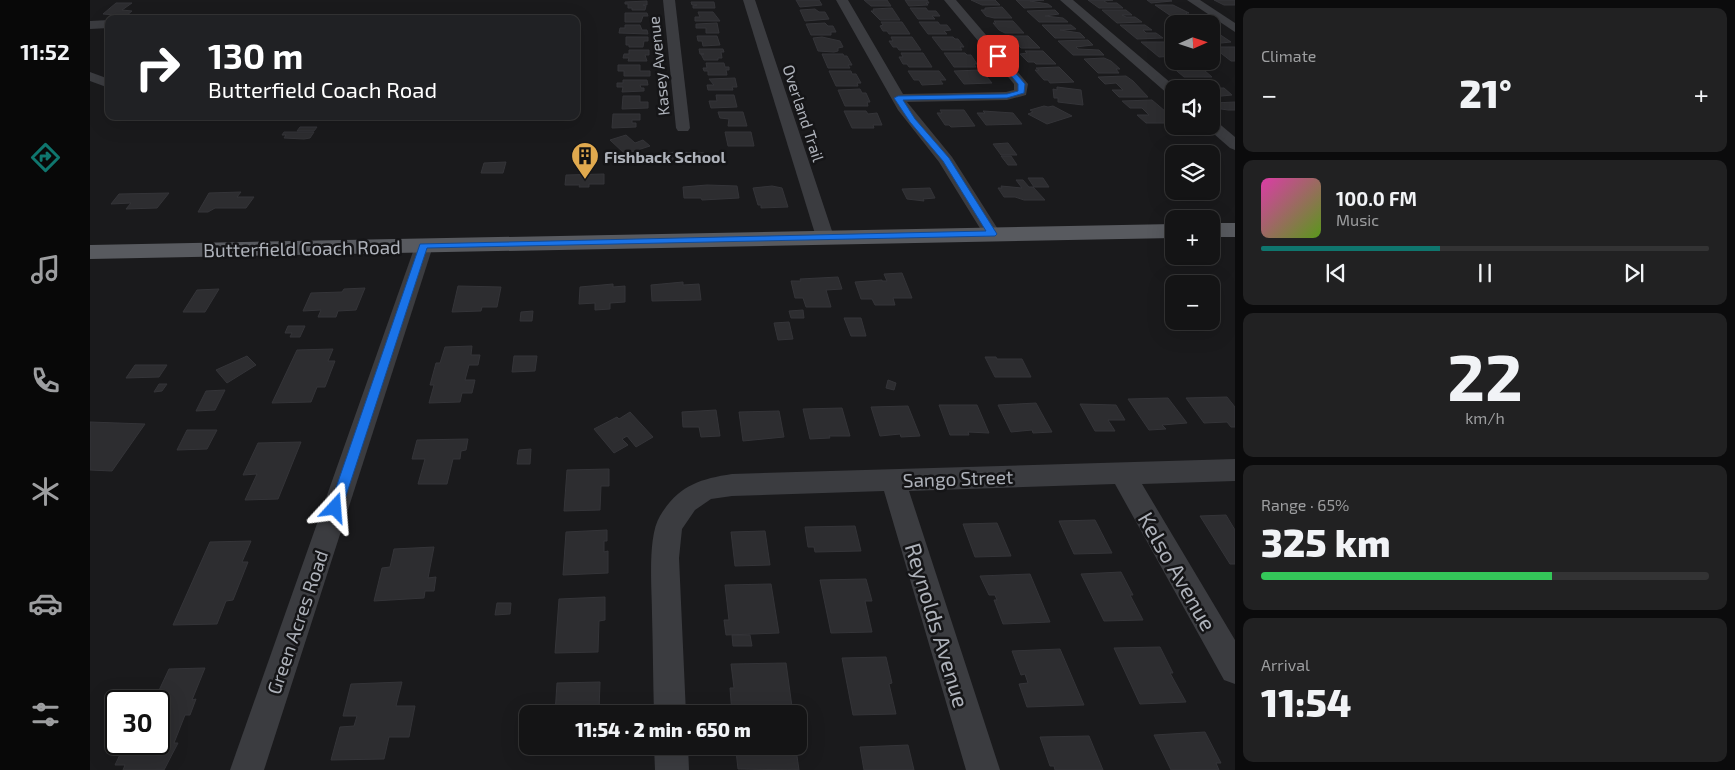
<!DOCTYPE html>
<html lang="en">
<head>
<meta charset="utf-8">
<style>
	body { margin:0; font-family:"Exo 2",sans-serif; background:#212122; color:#f1f3f6; height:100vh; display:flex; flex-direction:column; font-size:19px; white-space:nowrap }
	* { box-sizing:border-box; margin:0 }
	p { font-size:16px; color:#9d9ea0 }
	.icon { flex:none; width:28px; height:28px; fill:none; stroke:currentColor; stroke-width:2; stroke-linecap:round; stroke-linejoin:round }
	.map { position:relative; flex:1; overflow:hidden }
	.details { display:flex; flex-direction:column; gap:8px; padding:8px; background:#0b0b0c; width:500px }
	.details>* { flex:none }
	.hud { position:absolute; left:15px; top:15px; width:475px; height:105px; border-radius:10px; box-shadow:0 5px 20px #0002,0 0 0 1px #333334; background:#202124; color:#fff; overflow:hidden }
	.needle { width:32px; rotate:87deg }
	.buttons { position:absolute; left:1075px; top:15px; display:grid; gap:10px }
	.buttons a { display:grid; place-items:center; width:55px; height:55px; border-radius:10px; background:#141415; box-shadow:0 5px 20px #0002,0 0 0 1px #333334; font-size:25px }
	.speed { position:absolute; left:15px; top:690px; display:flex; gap:10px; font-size:25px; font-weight:700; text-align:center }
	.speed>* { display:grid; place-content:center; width:65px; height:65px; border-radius:50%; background:#141415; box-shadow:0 5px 20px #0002,0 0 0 1px #333334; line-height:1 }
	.speed .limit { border:2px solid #111; border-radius:8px; background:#fff; color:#111 }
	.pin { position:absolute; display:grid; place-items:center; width:42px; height:42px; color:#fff; margin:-21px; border-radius:10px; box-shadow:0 2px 8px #0006 }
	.me { position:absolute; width:55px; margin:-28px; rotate:19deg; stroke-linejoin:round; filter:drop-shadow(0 0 4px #0008) }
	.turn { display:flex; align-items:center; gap:18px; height:105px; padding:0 20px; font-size:22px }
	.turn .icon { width:65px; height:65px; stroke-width:2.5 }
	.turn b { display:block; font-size:35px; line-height:42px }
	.big { font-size:38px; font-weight:800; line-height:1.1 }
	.details .widget { flex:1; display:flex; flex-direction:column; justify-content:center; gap:8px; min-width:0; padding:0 18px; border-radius:10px; background:#212122 }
	.details .dial { align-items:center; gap:0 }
	.dial b { font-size:65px; line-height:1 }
	.song { display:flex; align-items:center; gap:15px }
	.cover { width:60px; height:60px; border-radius:8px; background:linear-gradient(135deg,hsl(320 70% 55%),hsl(90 70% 35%)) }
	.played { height:5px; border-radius:2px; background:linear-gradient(90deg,#0f766e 40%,#333334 40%) }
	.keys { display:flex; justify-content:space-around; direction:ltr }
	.heat { display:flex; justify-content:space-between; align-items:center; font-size:28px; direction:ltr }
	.charge { height:8px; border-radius:4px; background:linear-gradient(90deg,#34c759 65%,#333334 0) }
	.trip { position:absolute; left:429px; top:705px; width:288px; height:50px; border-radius:10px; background:#141415; box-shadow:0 5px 20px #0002,0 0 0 1px #333334; font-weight:800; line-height:50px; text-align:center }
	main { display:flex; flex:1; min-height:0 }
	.tabs { display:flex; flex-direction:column; width:90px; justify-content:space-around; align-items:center; background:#080808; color:#9d9ea0 }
	.tabs .icon { width:35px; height:35px }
	.tabs .on { color:#0f766e }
	.tabs b { font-size:22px; color:#f1f3f6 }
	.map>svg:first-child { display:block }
	.building { fill:#2d2d30; stroke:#343438 }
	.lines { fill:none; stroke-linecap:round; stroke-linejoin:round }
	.minor { fill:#3b3c40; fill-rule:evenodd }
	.major { fill:#585a5f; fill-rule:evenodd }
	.route { fill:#1a73e8; stroke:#114b97 }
	.labels { text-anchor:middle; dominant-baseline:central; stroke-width:5; stroke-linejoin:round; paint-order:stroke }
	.far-street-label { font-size:16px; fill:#aeb2ba; stroke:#151517 }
	.far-poi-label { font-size:16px; font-weight:bold; fill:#aeb2ba; stroke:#151517; text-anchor:start }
	.street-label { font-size:19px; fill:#aeb2ba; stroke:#151517 }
	.near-street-label { font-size:22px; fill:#aeb2ba; stroke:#151517 }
</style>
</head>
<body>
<main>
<nav class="tabs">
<b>11:52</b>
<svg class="icon on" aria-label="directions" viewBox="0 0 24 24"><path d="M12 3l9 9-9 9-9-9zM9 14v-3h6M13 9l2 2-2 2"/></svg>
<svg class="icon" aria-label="music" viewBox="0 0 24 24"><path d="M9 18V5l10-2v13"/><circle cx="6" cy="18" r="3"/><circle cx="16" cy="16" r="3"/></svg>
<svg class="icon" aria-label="phone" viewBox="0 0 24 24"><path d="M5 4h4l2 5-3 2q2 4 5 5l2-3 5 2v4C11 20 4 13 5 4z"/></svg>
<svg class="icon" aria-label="climate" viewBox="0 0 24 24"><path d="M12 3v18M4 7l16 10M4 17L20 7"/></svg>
<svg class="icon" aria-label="car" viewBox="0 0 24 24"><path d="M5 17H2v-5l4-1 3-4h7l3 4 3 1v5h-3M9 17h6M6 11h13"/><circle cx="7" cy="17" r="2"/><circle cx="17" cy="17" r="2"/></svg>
<svg class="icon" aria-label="filters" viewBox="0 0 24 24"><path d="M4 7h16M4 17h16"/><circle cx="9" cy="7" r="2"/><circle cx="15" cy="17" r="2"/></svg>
</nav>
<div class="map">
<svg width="1145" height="770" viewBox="0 0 1145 770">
	<rect width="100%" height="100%" fill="#1a1a1c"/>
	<g class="building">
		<polygon points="706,0 729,0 732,5 710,7"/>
		<polygon points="774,0 797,0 801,6 781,6"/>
		<polygon points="815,0 837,0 839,3 836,3 838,5 819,6"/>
		<polygon points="881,0 905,0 910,5 892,5"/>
		<polygon points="926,0 954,0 940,1 958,4 962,7 934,8"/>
		<polygon points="998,0 1023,0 1014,1 1017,3 1027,3 1033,8 1009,8"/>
		<polygon points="1057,0 1080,0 1082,1 1061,3"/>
		<polygon points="1124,0 1145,0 1145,5 1134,5"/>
		<polygon points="557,1 557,5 553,5 556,6 555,10 542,10 542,8 538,8 538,4 535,4 535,2"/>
		<polygon points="601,2 624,2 625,8 603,8 603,6 607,5 602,5"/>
		<polygon points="26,3 42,3 32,10 42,11 36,16 13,14"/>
		<polygon points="1065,5 1083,5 1099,13 1096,13 1099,16 1081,16"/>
		<polygon points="912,7 922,18 904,18 896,16 891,10 895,10 895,8"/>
		<polygon points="802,8 810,20 790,20 781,11 784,11 783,9"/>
		<polygon points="820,8 836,8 838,11 846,11 850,16 842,16 845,19 828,19"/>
		<polygon points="725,9 729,12 735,12 739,19 715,21 710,10"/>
		<polygon points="965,10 969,14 955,16 973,18 978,22 949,22 937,11"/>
		<polygon points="1012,10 1036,10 1042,15 1032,15 1036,17 1045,17 1052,22 1027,23"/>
		<polygon points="608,12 623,12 630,21 605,21 605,17 610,17"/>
		<polygon points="535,13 557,13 558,16 553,16 551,22 535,22"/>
		<polygon points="1082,18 1102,18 1114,24 1089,24"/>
		<polygon points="904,21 923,21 934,33 915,33 909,30 903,23 906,23"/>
		<polygon points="791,22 812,22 820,34 799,34 797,31 793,31 790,26 793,25"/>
		<polygon points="829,22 848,22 850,25 857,25 861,30 854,31 857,34 838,34"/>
		<polygon points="627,23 629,33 616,33 616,28 606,28 606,24"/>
		<polygon points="735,23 738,26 743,26 746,32 741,32 741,35 721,35 716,24"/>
		<polygon points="535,25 550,25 552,30 557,30 558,34 529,33 530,28 535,28"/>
		<polygon points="952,25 981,25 986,29 970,30 990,33 995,38 965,38"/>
		<polygon points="1030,25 1055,25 1062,30 1053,30 1056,33 1066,33 1073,38 1047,39"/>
		<polygon points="1121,32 1129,34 1141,42 1121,44"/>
		<polygon points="607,36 627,36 630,45 613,46 612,41 608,41"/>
		<polygon points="920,36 938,36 950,48 931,48 929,46 923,46 916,38 922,38"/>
		<polygon points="536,37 558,37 558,41 554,41 553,47 539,47 539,45 536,45"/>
		<polygon points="732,37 750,41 753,47 748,48 748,51 744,52 728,51 723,38"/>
		<polygon points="801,37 822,37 831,50 809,50 807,47 803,47 799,41 803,41"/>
		<polygon points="842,37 863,37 865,39 868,39 874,47 870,47 872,50 852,50"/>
		<polygon points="998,40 1003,45 986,47 988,49 1009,50 1014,55 983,55 968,41"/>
		<polygon points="1051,42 1077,42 1084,47 1074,48 1078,50 1084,50 1084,56 1069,57"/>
		<polygon points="1123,47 1145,47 1145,61 1141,61"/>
		<polygon points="609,49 633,49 634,52 631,52 632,58 628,58 628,60 614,60 611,54 614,54 610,54"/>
		<polygon points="539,50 559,50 559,55 555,55 557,61 538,61 539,58 533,58 534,54 539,54"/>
		<polygon points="935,51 953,51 966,64 946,64 944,62 938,62 930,54 937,53"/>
		<polygon points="811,53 833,53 842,67 819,67 817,64 813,64 809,57 813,57"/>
		<polygon points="854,53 875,53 877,55 881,55 887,64 884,64 886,67 864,67"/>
		<polygon points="732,54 753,54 754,56 757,56 762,65 758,65 760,68 738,68"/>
		<polygon points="1014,58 1021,61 1030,69 1026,69 1029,73 1008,73 994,59"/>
		<polygon points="1075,61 1102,61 1110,67 1103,67 1107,70 1114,70 1122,77 1094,77"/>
		<polygon points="616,63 634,63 635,67 639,67 639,70 636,70 637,75 618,75 618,71 614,71 613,68 617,68"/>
		<polygon points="528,65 550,65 550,71 560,71 560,76 534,76 534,71 528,71"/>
		<polygon points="969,67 984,82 960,83 958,80 954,80 945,70 949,70 946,68"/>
		<polygon points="891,70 902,83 874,84 864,71"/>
		<polygon points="739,71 761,71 762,74 766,74 771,83 767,83 768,86 746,86"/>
		<polygon points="818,71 849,71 856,80 850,80 853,84 832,85 829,80 824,80"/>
		<polygon points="1036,76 1043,81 1058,97 1029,97 1022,90 1033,90 1026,83 1015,84 1008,77"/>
		<polygon points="645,78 647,87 642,87 643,90 618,90 617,85 624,85 619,79"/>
		<polygon points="533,80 557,80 558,85 550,85 551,88 554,88 554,91 532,92 533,87 527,87 527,83 533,83"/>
		<polygon points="967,87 991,90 993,105 968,102 968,98 964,98 963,89 967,90"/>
		<polygon points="1107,88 1134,88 1142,95 1121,97 1121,89"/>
		<polygon points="770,89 772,93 776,93 780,102 777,102 778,106 755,106 748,90"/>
		<polygon points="626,95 644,95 647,107 621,108 619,101 627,101"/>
		<polygon points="533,96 550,96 550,102 558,102 558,108 532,109"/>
		<polygon points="1062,100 1082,117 1081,117 1084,123 1056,123 1047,115 1059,115 1052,108 1040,108 1032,101"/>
		<polygon points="1145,102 1145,110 1138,110 1131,109 1124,103"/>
		<polygon points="954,106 958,107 963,106 982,116 957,124 938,114 943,112 940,110"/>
		<polygon points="850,110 874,110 885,126 861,127 859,125 855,125 847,113 852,113"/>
		<polygon points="754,111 776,111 778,114 787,113 792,125 783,125 784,128 762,128"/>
		<polygon points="893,111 923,113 932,124 896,125 887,113 895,113"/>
		<polygon points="628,112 653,112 657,126 638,126 639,119 630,118"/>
		<polygon points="523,114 550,114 550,120 542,120 542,123 546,123 546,127 522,128"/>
		<polygon points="210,127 227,127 224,131 207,131"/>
		<polygon points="194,132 224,132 220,138 214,139 194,138 196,135 192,135"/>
		<polygon points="635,132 661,132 664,146 638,146"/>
		<polygon points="536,135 545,143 553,140 560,146 535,154 520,140"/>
		<polygon points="918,143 927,155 911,155 903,144"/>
		<polygon points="585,152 614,153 615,163 573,163 573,154"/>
		<polygon points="911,156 921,156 927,165 918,165"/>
		<polygon points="416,162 413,173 391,173 394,163"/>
		<polygon points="514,174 514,184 499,184 499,187 489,187 490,185 475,185 476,175"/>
		<polygon points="938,178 953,178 959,187 944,187"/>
		<polygon points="926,180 933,180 939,187 943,187 955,200 934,200 925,197 914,197 908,188 912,188 911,186 932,188"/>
		<polygon points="617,185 647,186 649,198 612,200 611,198 594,198 593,187"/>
		<polygon points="682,186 692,188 698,207 671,208 671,205 668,205 663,188"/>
		<polygon points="840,188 845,198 833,199 834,201 817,199 812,189"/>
		<polygon points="151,192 147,197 164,197 156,208 125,208 118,212 108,212 119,193"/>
		<polygon points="79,193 67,208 36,209 41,203 21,204 29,194"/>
		<polygon points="812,273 822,298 803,298 805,305 785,305 782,299 771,299 765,282 792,280 792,281 797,281 794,274"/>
		<polygon points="748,277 752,289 736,290 741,307 716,307 713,298 705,298 701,281 711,281 710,279"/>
		<polygon points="593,282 593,285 609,284 611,300 562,301 561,285"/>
		<polygon points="523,284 523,287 535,286 535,302 520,303 520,309 505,310 505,303 489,304 490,287"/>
		<polygon points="368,286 411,287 407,307 392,307 391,311 362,312"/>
		<polygon points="275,288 266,310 248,311 246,317 228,317 231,310 213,311 221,293 252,292 254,289"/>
		<polygon points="129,289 115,312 93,312 107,290"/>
		<polygon points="713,310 714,318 701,318 699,311"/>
		<polygon points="443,311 442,321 430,321 431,312"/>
		<polygon points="754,318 771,318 776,336 761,336"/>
		<polygon points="699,322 703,339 688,340 684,323"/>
		<polygon points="198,326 215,326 210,337 200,337 202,333 195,333"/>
		<polygon points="382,346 381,355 390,355 388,365 379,365 375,380 385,380 382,393 372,393 370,402 339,403 344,385 340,385 346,363 350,363 355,347"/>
		<polygon points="243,349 238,361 245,361 235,387 227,387 221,402 182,403 207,350"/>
		<polygon points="157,356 166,365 137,383 126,370"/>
		<polygon points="424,356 447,356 445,371 422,372"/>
		<polygon points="895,357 906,357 907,359 932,359 941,377 905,377"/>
		<polygon points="45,365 77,365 69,377 36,378"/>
		<polygon points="798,380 806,383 804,390 796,388"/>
		<polygon points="69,384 77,384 72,391 64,392"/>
		<polygon points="135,390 125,410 106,411 116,391"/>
		<polygon points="1137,397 1145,407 1145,427 1141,427 1137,422 1114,423 1096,398"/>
		<polygon points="1078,398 1097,423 1072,425 1076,429 1059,430 1038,399"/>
		<polygon points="946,403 962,432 943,433 942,430 921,432 908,405"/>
		<polygon points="990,404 1026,405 1035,420 1018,420 1025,431 1005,431"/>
		<polygon points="849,405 887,405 899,433 878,432 879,435 860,435"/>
		<polygon points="818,406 830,436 811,437 810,434 790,436 781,407"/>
		<polygon points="752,408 760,436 739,436 740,438 720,439 713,409"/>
		<polygon points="626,410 630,436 611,437 609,427 593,427 592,412"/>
		<polygon points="689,411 694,437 653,441 649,412"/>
		<polygon points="540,412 563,437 546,447 537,436 532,439 538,445 524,453 504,429 527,417 529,419"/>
		<polygon points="0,422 55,424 22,471 0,470"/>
		<polygon points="97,430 127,430 117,449 87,450"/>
		<polygon points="378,439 376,450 371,451 370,459 363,459 357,484 328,484 335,459 322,459 327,440"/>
		<polygon points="211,442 188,499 155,500 167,474 153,475 168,443"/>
		<polygon points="441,449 440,464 427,464 429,450"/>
		<polygon points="519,469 519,486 511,486 510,510 474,511 477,470"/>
		<polygon points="1136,515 1145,530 1145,564 1140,564 1110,516"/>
		<polygon points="1005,520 1022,553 984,554 969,521"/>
		<polygon points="907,523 921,556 885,557 873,524"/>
		<polygon points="765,526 771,551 725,552 724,547 718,547 715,527"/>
		<polygon points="517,530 517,541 514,541 514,552 518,551 518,573 473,575 476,532"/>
		<polygon points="675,531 680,565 645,566 641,532"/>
		<polygon points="161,541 152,562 158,562 143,600 136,601 127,624 83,625 120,542"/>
		<polygon points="344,547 338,578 346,577 344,591 335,591 334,598 284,601 292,568 300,567 304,549"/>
		<polygon points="1031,572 1043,595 1040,595 1053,620 1014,621 991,574"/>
		<polygon points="940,574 960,622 913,624 904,600 907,600 905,595 899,595 890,576"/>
		<polygon points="776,579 782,601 775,601 782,632 741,633 730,580"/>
		<polygon points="681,584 689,633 636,635 634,620 639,620 635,585"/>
		<polygon points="515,597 515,620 509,621 508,652 465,653 469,599"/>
		<polygon points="407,603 421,603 420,614 405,615"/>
		<polygon points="642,635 660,635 662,646 643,646"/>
		<polygon points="1070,647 1083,673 1080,673 1096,702 1050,704 1024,648"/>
		<polygon points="970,649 994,705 937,707 929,684 938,683 935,674 931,675 922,651"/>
		<polygon points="796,657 802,683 799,684 806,714 763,715 752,658"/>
		<polygon points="696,663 703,714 642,714 640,688 644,688 641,664"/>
		<polygon points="115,668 102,700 106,699 100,715 95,715 84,743 88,743 74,770 33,770 35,765 25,765 35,744 69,744 69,701 64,701 79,669"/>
		<polygon points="312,682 306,706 325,706 319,737 299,737 294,759 241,760 250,727 264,726 267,716 253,716 261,684"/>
		<polygon points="510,682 509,711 513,711 513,714 465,714 467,683"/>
		<polygon points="1115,732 1131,763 1126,763 1129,770 1081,770 1064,735"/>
		<polygon points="999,736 1013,770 965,770 964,766 960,766 950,737"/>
		<polygon points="818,745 824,770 774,770 770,747"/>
		<polygon points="706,749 709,770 648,769 646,751"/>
	</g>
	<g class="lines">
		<g class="minor">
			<polygon points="573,0 585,0 600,128 598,131 588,131 586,128"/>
			<polygon points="653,0 665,0 744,237 741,241 735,243 729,241 726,237"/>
			<polygon points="746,0 758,0 813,94 916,92 924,90 924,84 854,0 866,0 938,84 936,95 917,100 817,102 862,157 911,234 908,238 902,240 896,238 849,162 808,110"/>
			<polygon points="970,0 983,0 1088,89 1084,89 1084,96 1079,95"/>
			<polygon points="1097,0 1110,0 1145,23 1145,32"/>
			<polygon points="434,15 438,16 439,19 372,19 378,16"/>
			<polygon points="19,20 19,28 0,29 0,21"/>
			<polygon points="0,72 19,79 19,88 0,81"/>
			<polygon points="1121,120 1126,121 1145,137 1145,150 1140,148 1116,127 1121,126"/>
			<polygon points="334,240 340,242 343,246 174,770 140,770 325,246 328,242"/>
			<path d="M1145,459V481L1052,484L1145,640V684L1134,680L1025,484L819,491L910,770H876L794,491L642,496L621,499L605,510L592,529L589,558L596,714H564C563,681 563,648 562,614C562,589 557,537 570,516C588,486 609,479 642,474Z"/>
			<polygon points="564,746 598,746 599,770 565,770"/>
		</g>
		<g class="major">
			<rect x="1121" y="223" width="24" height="14"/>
			<polygon points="1084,224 1084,238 0,259 0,245"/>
		</g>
	</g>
	<polygon class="route" points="905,55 910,55 935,84 934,93 917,98 813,100 825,119 859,158 907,234 905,236 337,248 252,508 250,512 245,514 241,512 239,508 330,244 896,231 853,161 820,122 804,98 808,96 917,94 928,91 928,84 905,57"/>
	<defs>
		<symbol id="building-pin" viewBox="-11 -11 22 30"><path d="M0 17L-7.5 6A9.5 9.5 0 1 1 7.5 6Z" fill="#e0a94e" stroke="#151517"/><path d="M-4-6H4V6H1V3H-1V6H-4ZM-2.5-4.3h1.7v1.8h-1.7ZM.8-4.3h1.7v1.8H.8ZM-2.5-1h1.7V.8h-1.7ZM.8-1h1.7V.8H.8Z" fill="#111"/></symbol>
	</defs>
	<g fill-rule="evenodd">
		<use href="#building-pin" x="479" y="140" width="32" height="43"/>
	</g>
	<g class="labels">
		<g class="far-street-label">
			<text transform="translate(568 66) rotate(-96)">Kasey Avenue</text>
			<text transform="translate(714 113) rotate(72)">Overland Trail</text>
		</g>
		<g class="far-poi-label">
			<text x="514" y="156">Fishback School</text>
		</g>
		<g class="street-label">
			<text transform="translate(212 248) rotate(-1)">Butterfield Coach Road</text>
			<text transform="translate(868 478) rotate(-2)">Sango Street</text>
			<text transform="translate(207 622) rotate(-71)">Green Acres Road</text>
		</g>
		<g class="near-street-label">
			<text transform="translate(1088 571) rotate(60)">Kelso Avenue</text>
			<text transform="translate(848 625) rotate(73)">Reynolds Avenue</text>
		</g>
	</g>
</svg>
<div class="buttons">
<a><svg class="needle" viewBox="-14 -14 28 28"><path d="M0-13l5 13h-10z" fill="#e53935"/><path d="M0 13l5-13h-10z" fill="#9d9ea0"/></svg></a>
<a><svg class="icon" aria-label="sound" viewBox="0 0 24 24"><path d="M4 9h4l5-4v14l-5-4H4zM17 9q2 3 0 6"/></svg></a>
<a><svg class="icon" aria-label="layers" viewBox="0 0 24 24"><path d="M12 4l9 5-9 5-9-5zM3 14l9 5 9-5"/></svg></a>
<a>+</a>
<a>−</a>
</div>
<div class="speed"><div class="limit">30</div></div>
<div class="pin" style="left:908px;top:56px;background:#d93025"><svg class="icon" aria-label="arrive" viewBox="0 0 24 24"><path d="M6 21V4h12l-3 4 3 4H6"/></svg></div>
<svg class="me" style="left:245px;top:508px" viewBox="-20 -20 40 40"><path d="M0-17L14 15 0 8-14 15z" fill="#1a73e8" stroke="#fff" stroke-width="4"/></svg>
<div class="trip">11:54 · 2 min · 650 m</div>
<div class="hud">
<div class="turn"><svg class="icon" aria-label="right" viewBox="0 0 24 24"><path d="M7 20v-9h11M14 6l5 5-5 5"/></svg><div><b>130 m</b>Butterfield Coach Road</div></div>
</div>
</div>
<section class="details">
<div class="widget"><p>Climate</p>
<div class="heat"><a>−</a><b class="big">21°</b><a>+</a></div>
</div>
<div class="widget">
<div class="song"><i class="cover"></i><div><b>100.0 FM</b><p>Music</p></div></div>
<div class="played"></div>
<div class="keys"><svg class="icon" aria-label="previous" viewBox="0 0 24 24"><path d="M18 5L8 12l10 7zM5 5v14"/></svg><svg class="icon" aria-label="pause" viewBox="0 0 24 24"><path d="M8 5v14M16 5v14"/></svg><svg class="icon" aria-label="next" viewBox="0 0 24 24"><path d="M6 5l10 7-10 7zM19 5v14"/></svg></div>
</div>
<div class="widget dial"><b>22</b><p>km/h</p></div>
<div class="widget"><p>Range · 65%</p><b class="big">325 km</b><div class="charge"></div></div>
<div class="widget"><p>Arrival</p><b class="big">11:54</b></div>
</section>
</main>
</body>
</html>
